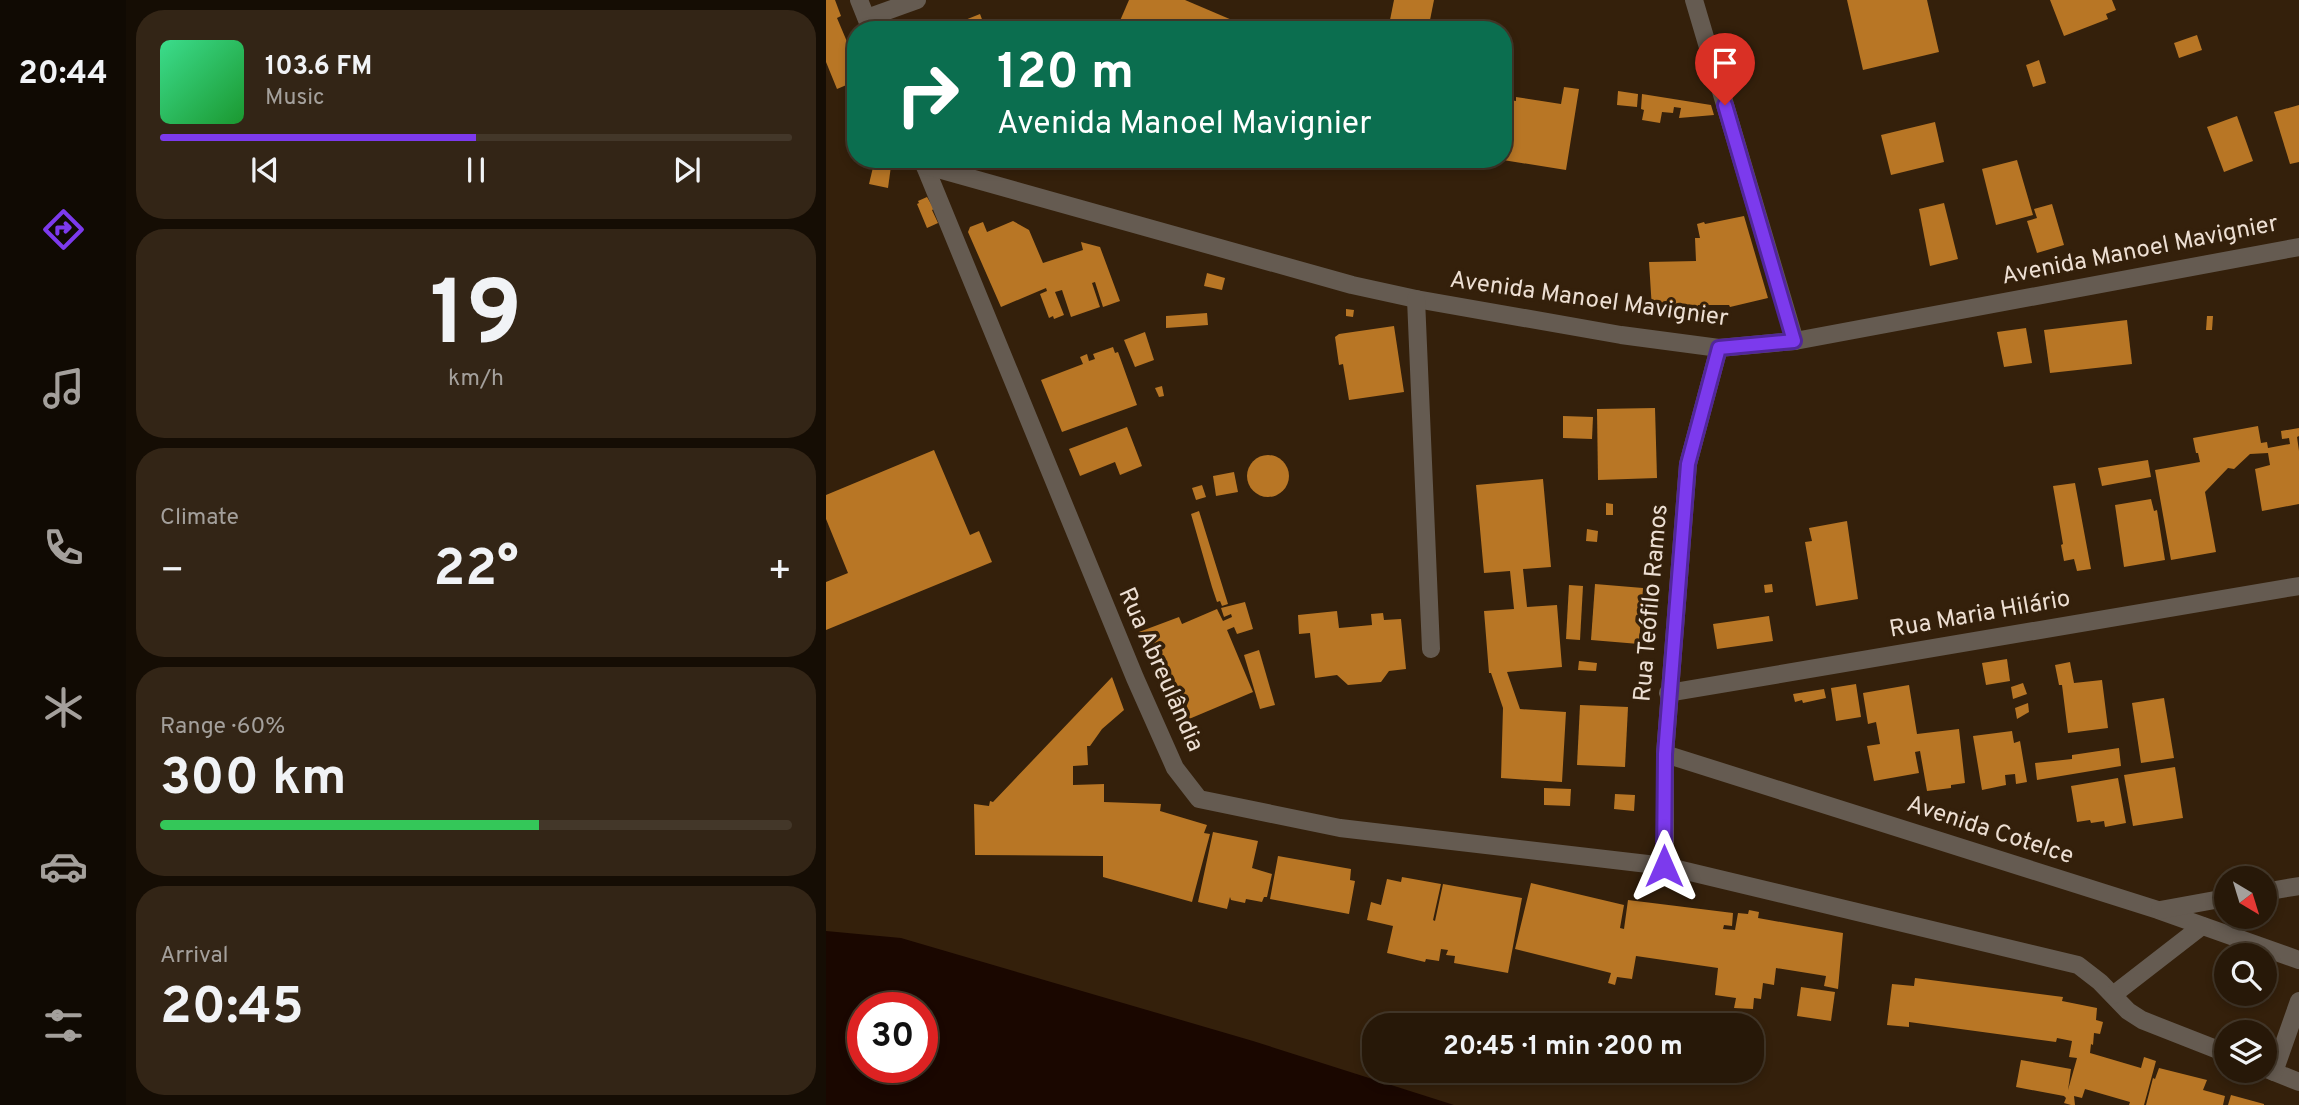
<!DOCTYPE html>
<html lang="en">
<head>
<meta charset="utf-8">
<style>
	body { margin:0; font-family:Overpass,sans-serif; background:#332516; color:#f1f3f6; height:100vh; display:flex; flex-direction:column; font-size:26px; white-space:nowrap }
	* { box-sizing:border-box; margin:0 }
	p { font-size:23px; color:#a4a09c }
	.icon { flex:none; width:38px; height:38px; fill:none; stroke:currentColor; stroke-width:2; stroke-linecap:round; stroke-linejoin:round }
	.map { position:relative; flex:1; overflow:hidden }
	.details { display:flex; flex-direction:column; gap:10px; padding:10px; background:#150d04; width:700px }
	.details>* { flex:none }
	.banner { position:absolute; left:21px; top:21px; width:665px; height:147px; border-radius:28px; box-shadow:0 4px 10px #0003,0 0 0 2px #433729; background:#0b6e4f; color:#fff; overflow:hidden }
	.needle { width:46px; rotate:142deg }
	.tools { position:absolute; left:1388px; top:866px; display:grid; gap:14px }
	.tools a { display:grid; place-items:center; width:63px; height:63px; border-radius:50%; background:#271808; box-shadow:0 4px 10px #0003,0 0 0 2px #433729; font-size:35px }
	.speed { position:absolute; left:21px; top:992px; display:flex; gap:14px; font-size:35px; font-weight:700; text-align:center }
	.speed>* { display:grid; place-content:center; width:91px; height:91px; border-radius:50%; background:#271808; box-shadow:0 4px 10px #0003,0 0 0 2px #433729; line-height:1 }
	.speed .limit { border:10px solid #d22; background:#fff; color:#111 }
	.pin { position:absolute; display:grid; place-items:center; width:60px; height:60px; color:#fff; margin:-72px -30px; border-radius:50% 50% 50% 0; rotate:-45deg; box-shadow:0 0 7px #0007 }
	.pin .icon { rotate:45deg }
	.me { position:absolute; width:77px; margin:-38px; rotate:0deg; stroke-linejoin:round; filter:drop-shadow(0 0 5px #0008) }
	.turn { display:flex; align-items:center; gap:24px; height:147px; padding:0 35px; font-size:32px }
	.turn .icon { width:91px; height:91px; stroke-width:2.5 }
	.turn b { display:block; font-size:49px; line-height:60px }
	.big { font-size:52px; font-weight:700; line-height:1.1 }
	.details .tile { flex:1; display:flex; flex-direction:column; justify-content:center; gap:10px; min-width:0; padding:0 24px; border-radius:28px; background:#332516 }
	.details .dial { align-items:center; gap:0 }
	.dial b { font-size:91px; line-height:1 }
	.song { display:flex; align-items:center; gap:21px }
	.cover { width:84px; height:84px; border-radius:10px; background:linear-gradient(135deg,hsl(150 70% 55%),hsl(130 70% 35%)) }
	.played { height:7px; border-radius:4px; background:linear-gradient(90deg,#7c3aed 50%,#433729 50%) }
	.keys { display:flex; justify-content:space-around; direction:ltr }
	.heat { display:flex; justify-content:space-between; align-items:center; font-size:38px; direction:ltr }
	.charge { height:10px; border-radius:5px; background:linear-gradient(90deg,#34c759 60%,#433729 0) }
	.trip { position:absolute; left:536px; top:1013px; width:402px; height:70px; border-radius:28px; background:#271808; box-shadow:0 4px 10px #0003,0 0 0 2px #433729; font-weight:700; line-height:70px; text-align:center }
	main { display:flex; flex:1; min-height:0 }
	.dock { display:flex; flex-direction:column; width:126px; justify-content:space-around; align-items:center; background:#100a03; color:#a4a09c }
	.dock .icon { width:49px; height:49px }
	.dock .current { color:#7c3aed }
	.dock b { font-size:32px; color:#f1f3f6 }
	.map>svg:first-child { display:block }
	.water { fill:#1a0700; fill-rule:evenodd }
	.building { fill:#b87625 }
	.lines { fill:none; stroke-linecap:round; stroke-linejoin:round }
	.minor { stroke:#655b51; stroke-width:18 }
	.route-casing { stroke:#51269a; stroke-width:18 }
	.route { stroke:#7c3aed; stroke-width:12 }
	.labels { text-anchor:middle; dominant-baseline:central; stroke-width:7; stroke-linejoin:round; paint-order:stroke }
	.street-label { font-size:24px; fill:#eddfd3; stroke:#34200b }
</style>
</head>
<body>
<main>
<nav class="dock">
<b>20:44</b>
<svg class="icon current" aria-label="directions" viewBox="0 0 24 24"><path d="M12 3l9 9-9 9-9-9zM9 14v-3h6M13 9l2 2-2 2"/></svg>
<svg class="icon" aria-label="music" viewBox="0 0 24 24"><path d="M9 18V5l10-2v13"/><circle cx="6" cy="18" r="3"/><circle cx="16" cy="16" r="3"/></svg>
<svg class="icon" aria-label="phone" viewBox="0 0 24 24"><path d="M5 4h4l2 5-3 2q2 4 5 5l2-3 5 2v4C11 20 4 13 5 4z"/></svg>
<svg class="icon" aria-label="climate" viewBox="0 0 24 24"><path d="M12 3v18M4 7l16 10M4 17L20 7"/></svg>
<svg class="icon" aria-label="car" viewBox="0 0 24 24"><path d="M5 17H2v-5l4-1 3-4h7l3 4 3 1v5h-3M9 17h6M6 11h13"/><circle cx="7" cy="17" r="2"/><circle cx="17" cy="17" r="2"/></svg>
<svg class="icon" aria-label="filters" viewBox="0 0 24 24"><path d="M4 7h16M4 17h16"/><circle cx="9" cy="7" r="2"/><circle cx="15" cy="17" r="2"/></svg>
</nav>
<section class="details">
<div class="tile">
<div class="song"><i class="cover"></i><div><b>103.6 FM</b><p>Music</p></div></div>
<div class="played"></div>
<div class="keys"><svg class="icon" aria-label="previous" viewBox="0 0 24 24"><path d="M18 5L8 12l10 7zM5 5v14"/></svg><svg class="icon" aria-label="pause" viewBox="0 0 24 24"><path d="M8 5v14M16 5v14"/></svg><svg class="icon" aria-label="next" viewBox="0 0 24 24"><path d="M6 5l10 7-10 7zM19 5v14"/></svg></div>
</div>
<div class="tile dial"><b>19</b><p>km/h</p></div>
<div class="tile"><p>Climate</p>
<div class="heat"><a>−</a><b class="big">22°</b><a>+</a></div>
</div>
<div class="tile"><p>Range · 60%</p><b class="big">300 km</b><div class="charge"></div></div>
<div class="tile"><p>Arrival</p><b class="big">20:45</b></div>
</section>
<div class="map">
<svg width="1473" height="1105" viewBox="0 0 1473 1105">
	<rect width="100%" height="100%" fill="#34200b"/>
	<path class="water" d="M0,931L75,938L427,1041L628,1105H0ZM37,1008H96V1068H37Z"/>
	<g class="building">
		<polygon points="0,0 9,0 15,16 11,18 30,63 30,81 11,89 0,62"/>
		<polygon points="303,0 359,0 413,23 414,30 290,30"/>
		<polygon points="568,0 608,0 602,30 562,30"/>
		<polygon points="1021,0 1101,0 1113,52 1037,70"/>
		<polygon points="1224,0 1286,0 1290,10 1280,14 1282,19 1238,36"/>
		<polygon points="154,14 160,30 114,30"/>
		<polygon points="1371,35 1376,50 1353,58 1348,43"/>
		<polygon points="1213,60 1220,83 1207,87 1200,65"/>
		<polygon points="738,87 753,89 740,170 677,160 677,99 690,101 690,97 735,104"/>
		<polygon points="792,91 812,94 811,107 791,105"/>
		<polygon points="816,94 885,105 888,115 853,118 855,108 848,107 847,113 836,112 834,123 816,120 818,110 815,109"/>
		<polygon points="1473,105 1473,162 1464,164 1448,112"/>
		<polygon points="1411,116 1427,161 1398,172 1381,127"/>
		<polygon points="1109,122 1118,162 1065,175 1055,135"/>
		<polygon points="49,159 63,162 65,166 62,188 43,184"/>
		<polygon points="1191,160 1207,215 1170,225 1156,169"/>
		<polygon points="101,197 108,209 106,210 112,223 101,228 91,204 93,203 92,201"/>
		<polygon points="1118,203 1132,259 1104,266 1093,209"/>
		<polygon points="1226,204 1238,245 1211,253 1201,221 1211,218 1208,209"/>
		<polygon points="918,216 942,298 904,307 903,305 872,305 872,311 826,309 823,262 870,261 869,238 874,238 871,224 878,222 879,224"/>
		<polygon points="187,221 203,230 217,263 257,250 255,242 274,247 294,301 277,307 269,282 266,283 274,307 245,317 236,290 229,292 238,315 228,319 227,316 223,318 214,294 221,291 220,288 175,307 142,232 144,227 157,222 161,232"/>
		<polygon points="381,273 399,278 396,290 378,286"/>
		<polygon points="520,309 528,310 527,317 520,316"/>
		<polygon points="381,313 382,325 340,328 340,316"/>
		<polygon points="1381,316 1387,316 1386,330 1380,330"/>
		<polygon points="1301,320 1306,364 1224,373 1218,330"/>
		<polygon points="568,326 578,392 523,400 517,364 513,365 509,337 513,334"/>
		<polygon points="1200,328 1206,363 1178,367 1171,332"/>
		<polygon points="319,332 328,360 309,367 298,340"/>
		<polygon points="287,347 289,353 292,352 311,405 236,432 215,380 257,364 254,357 261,354 263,361 269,359 267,354"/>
		<polygon points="336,386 338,396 333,397 329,388"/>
		<polygon points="829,408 831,478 772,480 771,409"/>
		<polygon points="737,416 767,417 766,439 737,438"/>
		<polygon points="1432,426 1435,443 1441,442 1442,448 1464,444 1463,438 1456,439 1455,431 1473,428 1473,436 1471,437 1473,451 1473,504 1436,511 1429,469 1444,465 1442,453 1424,454 1408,469 1402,468 1379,492 1390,552 1345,560 1329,470 1374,462 1372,453 1370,453 1367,438"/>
		<polygon points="301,427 316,466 294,475 289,462 254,476 243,449"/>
		<polygon points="108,450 144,535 153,531 166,562 0,630 0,582 22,573 0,519 0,495"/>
		<circle cx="442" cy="476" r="21"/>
		<polygon points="1322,460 1325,477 1276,486 1272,468"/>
		<polygon points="408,472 412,492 390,496 387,476"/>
		<polygon points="717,479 725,567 697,569 701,607 731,605 736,667 681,672 694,709 740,712 736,782 675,778 677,708 665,673 663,673 658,611 688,609 684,571 658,573 650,485"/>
		<polygon points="1249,483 1265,569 1251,571 1248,559 1238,561 1235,545 1237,544 1227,486"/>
		<polygon points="376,485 380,497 370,500 366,488"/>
		<polygon points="1325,499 1328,511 1331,510 1339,560 1298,567 1289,505"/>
		<polygon points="780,503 787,504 787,515 780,515"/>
		<polygon points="373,511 402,604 396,606 394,601 391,602 386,587 365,514"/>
		<polygon points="1021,521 1032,599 990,606 979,542 986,541 983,528"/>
		<polygon points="761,529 772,531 771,542 760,541"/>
		<polygon points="769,584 817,588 813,644 765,640"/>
		<polygon points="946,584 947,592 939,593 938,585"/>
		<polygon points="743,585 757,586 754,640 740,639"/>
		<polygon points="419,602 427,629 411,634 408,627 401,630 427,692 363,719 333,649 322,654 313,632 353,617 356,624 391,609 397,621 406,617 405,614 398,617 395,608"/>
		<polygon points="511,611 513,628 546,625 545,614 557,613 558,620 575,619 580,669 563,671 555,682 522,685 511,675 489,678 484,633 473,634 472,615"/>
		<polygon points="943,616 947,641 891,649 887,624"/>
		<polygon points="433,650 449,705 434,709 418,655"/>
		<polygon points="1181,659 1184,681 1160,685 1156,663"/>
		<polygon points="753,661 771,663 770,671 752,670"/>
		<polygon points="1244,662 1248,683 1276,680 1282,728 1242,733 1236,685 1233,685 1229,665"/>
		<polygon points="286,677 298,710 276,729 264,746 261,746 262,765 247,766 247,785 278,784 278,802 335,804 334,811 381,825 378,833 384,834 366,902 277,877 277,856 149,855 148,804 163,806 164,801 167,802"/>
		<polygon points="1197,683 1201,694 1187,699 1185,687"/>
		<polygon points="1030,684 1035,717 1010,721 1005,688"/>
		<polygon points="1083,685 1091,734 1133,729 1139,783 1125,785 1125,788 1101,791 1094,751 1089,752 1093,773 1048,781 1041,746 1054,744 1050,722 1042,724 1037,693"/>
		<polygon points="998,689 1000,698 977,703 976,700 969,702 967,694"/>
		<polygon points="1338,698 1348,758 1315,763 1306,703"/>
		<polygon points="1202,703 1203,712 1191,719 1189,708"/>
		<polygon points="754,705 802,707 799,767 751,765"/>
		<polygon points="1186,731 1188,743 1194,741 1201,782 1190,784 1189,774 1179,775 1180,785 1156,790 1147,736"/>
		<polygon points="1293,748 1295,766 1211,780 1209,763 1246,759 1246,755"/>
		<polygon points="1349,767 1357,818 1307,826 1298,775"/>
		<polygon points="1292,778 1300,823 1279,827 1278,821 1265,823 1264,820 1251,822 1245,786"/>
		<polygon points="718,788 745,789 744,806 718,805"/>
		<polygon points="789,794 809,795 808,811 788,809"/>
		<polygon points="387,832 432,841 426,868 446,874 441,897 438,897 436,902 420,899 419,903 405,900 404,897 401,909 372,902"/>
		<polygon points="452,856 525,869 524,880 529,881 523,914 444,899"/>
		<polygon points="576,877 615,884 607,920 609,921 617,884 696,898 682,973 628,963 629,956 620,955 622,950 615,949 613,961 600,959 599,962 561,953 567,926 541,920 545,902 555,905 561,879 575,882"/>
		<polygon points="705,883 798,905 794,928 798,929 802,900 907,913 906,926 898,925 897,929 909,930 912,913 922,914 923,910 933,912 932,918 1017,933 1012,989 998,986 1000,976 950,968 948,985 937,983 935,999 928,998 927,1009 908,1008 910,998 889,995 892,968 810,956 806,979 791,977 789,985 782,983 785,973 689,949"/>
		<polygon points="1089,978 1237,997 1236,1001 1271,1008 1270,1020 1277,1022 1274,1034 1268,1033 1267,1045 1265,1044 1264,1053 1315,1068 1318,1057 1330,1061 1318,1105 1303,1105 1304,1102 1259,1089 1256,1098 1248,1096 1249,1105 1245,1105 1238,1103 1240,1098 1238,1096 1190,1087 1195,1060 1245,1069 1242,1090 1251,1058 1243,1057 1246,1041 1231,1038 1230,1042 1083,1022 1083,1027 1061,1025 1066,984 1088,986"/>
		<polygon points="975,987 1009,992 1005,1021 971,1016"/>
		<polygon points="1333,1068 1381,1080 1377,1090 1399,1096 1397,1105 1320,1105 1327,1078 1329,1079"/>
		<polygon points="1405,1095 1438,1104 1438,1105 1402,1105"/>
	</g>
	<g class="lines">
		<g class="minor">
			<polyline points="33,0 45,30"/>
			<polyline points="868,0 969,341"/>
			<polyline points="41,18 91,0"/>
			<polyline points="96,159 309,678 349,768 373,799 514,828 839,866 1252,965 1274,982 1302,1011 1316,1020 1400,1053"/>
			<polyline points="98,165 526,285 590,299 795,335 893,348 969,341 1473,247"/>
			<polyline points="590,299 605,649"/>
			<polyline points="842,693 1473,586"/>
			<polyline points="839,754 1332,910 1473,960"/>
			<polyline points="839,866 839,754 862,464 893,348"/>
			<polyline points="1438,892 1473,886"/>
			<polyline points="1334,910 1400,898"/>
			<polyline points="1287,995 1376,926"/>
			<polyline points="1438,1068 1473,1082"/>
			<polyline points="1448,1072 1473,1001"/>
		</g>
	</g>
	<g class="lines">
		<defs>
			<polyline id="route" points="838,866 839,754 862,464 893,348 968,341 899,105"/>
		</defs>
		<use href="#route" class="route-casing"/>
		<use href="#route" class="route"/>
	</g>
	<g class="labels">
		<g class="street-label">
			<text transform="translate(1314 251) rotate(-11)">Avenida Manoel Mavignier</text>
			<text transform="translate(763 300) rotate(8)">Avenida Manoel Mavignier</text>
			<text transform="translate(826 603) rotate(-85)">Rua Teófilo Ramos</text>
			<text transform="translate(1154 615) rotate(-10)">Rua Maria Hilário</text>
			<text transform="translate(334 670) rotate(66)">Rua Abreulândia</text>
			<text transform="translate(1164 831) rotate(18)">Avenida Cotelce</text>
		</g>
	</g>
</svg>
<div class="tools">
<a><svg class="needle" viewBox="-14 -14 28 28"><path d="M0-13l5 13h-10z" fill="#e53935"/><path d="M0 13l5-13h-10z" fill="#a4a09c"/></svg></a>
<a><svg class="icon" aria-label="search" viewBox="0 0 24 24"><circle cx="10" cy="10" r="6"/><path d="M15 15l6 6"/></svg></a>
<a><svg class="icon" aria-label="layers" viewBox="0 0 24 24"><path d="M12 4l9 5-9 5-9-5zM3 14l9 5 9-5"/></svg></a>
</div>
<div class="speed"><div class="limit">30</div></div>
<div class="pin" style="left:899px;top:105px;background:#d93025"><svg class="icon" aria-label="arrive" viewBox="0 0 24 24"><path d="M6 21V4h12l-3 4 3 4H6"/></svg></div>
<svg class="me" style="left:838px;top:866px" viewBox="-20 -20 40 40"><path d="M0-17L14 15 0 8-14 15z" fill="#7c3aed" stroke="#fff" stroke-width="4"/></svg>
<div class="trip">20:45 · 1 min · 200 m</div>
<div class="banner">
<div class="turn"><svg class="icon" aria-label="right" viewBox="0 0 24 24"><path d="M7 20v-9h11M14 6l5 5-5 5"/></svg><div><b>120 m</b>Avenida Manoel Mavignier</div></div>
</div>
</div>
</main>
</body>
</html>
